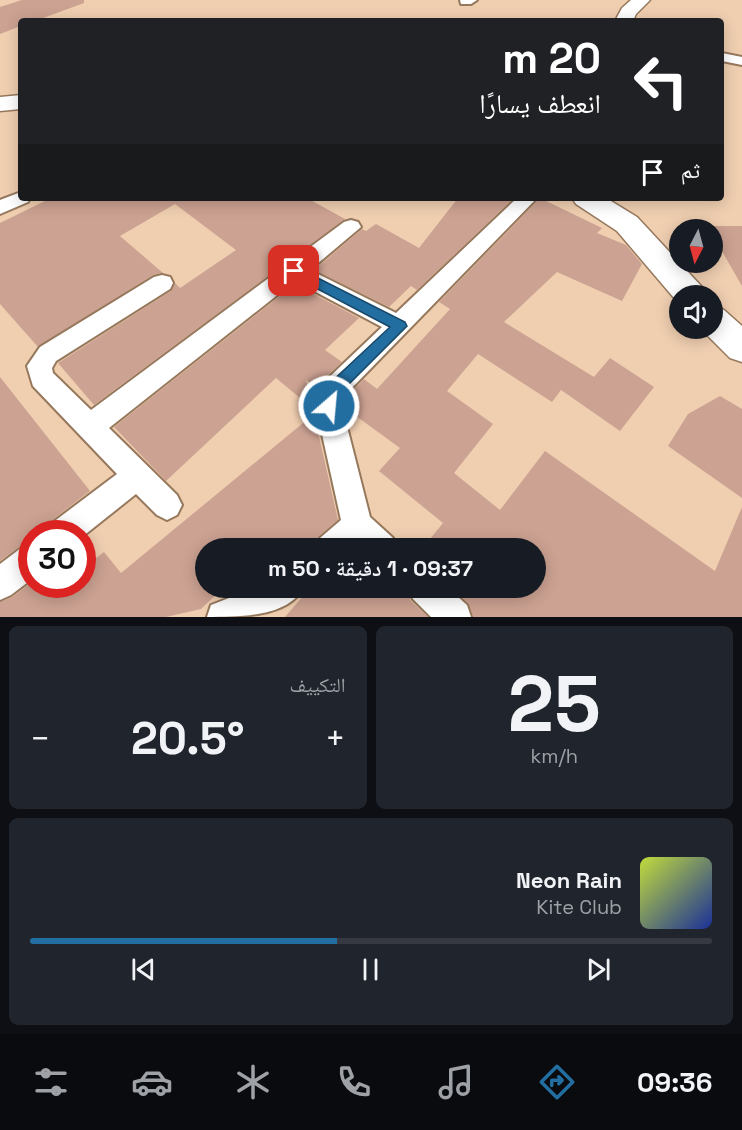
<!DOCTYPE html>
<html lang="ar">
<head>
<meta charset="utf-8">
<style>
	body { margin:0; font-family:"Space Grotesk","Noto Naskh Arabic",sans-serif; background:#20242c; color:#f1f3f6; direction:rtl; height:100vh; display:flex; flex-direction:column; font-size:22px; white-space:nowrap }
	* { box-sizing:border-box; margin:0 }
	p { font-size:20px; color:#9ea1a6 }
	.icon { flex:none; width:33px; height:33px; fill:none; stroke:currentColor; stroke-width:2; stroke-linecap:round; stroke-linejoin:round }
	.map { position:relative; height:617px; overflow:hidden; direction:ltr }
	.sheet { display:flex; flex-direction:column; gap:9px; padding:9px; background:#0d0f14; flex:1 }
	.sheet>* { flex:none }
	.top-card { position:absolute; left:18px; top:18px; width:706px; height:183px; border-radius:6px; box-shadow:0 3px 15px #0003; direction:rtl; background:#202124; color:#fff; overflow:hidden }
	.needle { width:39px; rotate:186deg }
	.controls { position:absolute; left:669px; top:219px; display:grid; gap:12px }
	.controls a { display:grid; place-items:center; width:54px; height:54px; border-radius:50%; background:#171b24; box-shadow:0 3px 15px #0003; font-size:30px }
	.speed { position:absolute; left:18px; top:520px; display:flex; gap:12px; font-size:30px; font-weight:700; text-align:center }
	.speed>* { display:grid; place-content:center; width:78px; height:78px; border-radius:50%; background:#171b24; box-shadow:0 3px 15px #0003; line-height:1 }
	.speed .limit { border:9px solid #d22; background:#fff; color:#111 }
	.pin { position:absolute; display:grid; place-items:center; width:51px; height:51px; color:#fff; margin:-26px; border-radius:12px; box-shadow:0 3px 9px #0006 }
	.me { position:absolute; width:66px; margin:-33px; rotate:27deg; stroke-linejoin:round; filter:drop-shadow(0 0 4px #0008) }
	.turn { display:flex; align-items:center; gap:21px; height:126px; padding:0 24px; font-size:27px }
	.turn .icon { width:78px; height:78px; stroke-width:2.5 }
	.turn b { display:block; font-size:42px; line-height:51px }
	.then { display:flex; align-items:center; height:57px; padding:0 24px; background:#0003; gap:12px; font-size:22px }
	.big { font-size:45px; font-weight:600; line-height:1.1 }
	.sheet .card { flex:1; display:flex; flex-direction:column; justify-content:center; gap:9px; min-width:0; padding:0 21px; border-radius:9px; background:#20242c }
	.sheet .dial { align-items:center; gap:0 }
	.dial b { font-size:78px; line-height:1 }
	.song { display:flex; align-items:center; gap:18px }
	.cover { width:72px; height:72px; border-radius:9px; background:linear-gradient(135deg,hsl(70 70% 55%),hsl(230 70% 35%)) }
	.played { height:6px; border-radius:3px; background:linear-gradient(90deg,#236ea1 45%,#363941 45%) }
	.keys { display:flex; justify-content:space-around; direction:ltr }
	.heat { display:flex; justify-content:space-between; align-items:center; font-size:33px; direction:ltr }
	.sheet .tiles { flex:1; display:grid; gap:9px; grid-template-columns:1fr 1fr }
	.card:last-child { grid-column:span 2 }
	.trip { position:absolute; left:195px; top:538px; width:351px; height:60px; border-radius:30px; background:#171b24; box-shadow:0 3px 15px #0003; font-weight:600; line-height:60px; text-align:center; direction:rtl }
	.menu { display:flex; height:96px; justify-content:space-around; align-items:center; background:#090b0e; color:#9ea1a6 }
	.menu .icon { width:42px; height:42px }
	.menu .active { color:#236ea1 }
	.menu b { font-size:27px; color:#f1f3f6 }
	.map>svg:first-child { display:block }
	.building { fill:#cca292 }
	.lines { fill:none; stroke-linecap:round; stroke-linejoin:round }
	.minor-casing { stroke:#96785c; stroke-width:4 }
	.secondary-casing { stroke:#96785c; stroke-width:3 }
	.minor { fill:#fff; fill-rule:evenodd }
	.secondary { fill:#fff; fill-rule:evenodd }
	.route { fill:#236ea1; stroke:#174869; stroke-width:1.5 }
</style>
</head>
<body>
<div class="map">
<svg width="742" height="617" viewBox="0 0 742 617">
	<rect width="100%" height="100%" fill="#f0cfb1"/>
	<g class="building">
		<polygon points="22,0 84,0 84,3 35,21 21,21 21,26 0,34 0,7"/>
		<polygon points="51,198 307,198 345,219 94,405 58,363 171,291 175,283 180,288 236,250 175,204 120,236 163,273 153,275 38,347 0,304 0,223"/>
		<polygon points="458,198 514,198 417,290 411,286 389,307 314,270 362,229 366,231 376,224 419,248"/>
		<polygon points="540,198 602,228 597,233 626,245 642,264 622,301 557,272 504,322 594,377 610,358 654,387 620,431 561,390 552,402 478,354 447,391 493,424 454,473 500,510 545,451 715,571 742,507 742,617 473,617 468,603 451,588 536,588 536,549 422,549 443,523 379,471 400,448 345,408 346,397 364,379 377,389 450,309 439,302"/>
		<polygon points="708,226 742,226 742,286 712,234 712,230"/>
		<polygon points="295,284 359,318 325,350 342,362 321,381 319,390 306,380 312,408 276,378 166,481 114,427"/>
		<polygon points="0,377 90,491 51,521 45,534 32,534 32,542 20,546 0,561"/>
		<polygon points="720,396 742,409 742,498 668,446 688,414"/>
		<polygon points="314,414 338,520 319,536 314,549 206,549 206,588 223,588 201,609 166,617 0,617 0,602 12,597 28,585 82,585 82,569 104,552 121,573"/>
		<polygon points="310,588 406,588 411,601 428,617 285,617"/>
	</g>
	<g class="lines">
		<defs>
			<g id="minor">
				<polygon points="460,0 477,0 471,4 461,4"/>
				<polygon points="722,53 742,57 742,65 722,61"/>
				<polygon points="21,192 21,198 30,198 28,202 0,214 0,200"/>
				<polygon points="517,198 537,198 344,396 342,407 370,517 393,538 397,549 360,549 357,546 354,549 316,549 320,538 341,520 316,407 323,383 382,327 295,281 109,428 177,495 182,505 177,515 167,520 157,515 136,494 82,537 82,534 48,534 52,523 117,474 33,386 27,366 40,347 154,277 162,275 170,277 173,283 170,289 56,361 52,368 53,373 91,410 344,222 351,220 358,222 361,227 310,270 396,313"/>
				<polygon points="32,544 32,579 11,595 0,600 0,564 21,548"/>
				<path d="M255,588H303C288,617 239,617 207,617L211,605Z"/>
				<polygon points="408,588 448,588 467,605 471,617 431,617 413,599"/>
			</g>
			<g id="secondary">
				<polygon points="631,0 650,0 636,14 633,21 615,21 622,8"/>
				<polygon points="21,95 21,109 0,111 0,97"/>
				<polygon points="572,198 606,198 637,217 702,287 707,296 680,296 680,305 617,231 576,204"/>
				<polygon points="712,306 724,310 742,326 742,362 730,358 700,328 712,328"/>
			</g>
		</defs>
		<use href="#minor" class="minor-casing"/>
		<use href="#secondary" class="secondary-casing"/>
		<use href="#minor" class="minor"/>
		<use href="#secondary" class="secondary"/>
	</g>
	<polygon class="route" points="294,266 405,322 407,326 339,394 335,411 329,413 324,411 321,406 327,386 390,327 289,274 287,271 289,267"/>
</svg>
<div class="controls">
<a><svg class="needle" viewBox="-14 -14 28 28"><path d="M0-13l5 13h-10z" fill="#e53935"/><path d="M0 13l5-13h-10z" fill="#9ea1a6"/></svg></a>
<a><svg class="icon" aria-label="sound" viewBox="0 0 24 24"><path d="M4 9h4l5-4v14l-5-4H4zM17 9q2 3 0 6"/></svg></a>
</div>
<div class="speed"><div class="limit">30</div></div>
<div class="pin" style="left:294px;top:271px;background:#d93025"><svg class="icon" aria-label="arrive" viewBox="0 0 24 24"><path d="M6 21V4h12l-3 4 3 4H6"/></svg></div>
<svg class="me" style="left:329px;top:406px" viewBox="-20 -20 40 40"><circle r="17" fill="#236ea1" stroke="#fff" stroke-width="3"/><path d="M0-11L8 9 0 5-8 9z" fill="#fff"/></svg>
<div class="trip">09:37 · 1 دقيقة · 50 m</div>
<div class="top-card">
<div class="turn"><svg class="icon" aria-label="left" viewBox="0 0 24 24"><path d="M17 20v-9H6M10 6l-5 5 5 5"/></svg><div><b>20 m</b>انعطف يسارًا</div></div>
<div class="then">ثم<svg class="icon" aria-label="arrive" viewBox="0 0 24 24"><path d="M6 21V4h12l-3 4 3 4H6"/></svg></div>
</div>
</div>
<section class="sheet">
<div class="tiles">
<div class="card dial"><b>25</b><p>km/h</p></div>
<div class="card"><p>التكييف</p>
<div class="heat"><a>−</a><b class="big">20.5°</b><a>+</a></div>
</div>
<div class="card">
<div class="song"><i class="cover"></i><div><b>Neon Rain</b><p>Kite Club</p></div></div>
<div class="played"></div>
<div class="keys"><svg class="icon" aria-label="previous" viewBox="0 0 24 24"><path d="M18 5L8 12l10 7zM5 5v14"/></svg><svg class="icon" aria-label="pause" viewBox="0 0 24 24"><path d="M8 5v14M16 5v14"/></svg><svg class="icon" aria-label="next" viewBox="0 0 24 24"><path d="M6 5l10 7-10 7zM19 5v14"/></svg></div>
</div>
</div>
</section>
<nav class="menu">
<b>09:36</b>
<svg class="icon active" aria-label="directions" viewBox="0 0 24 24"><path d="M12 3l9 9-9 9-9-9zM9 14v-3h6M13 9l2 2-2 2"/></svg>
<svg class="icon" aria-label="music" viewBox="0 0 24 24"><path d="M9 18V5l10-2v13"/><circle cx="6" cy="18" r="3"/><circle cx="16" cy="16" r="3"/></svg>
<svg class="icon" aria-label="phone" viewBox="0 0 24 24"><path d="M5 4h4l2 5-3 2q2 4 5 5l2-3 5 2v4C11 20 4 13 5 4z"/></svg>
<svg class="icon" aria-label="climate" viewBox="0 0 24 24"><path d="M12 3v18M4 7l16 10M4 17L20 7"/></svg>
<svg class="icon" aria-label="car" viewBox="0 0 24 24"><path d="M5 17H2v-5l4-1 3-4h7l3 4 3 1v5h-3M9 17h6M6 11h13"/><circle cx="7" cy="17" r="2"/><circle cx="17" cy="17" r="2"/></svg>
<svg class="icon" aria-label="filters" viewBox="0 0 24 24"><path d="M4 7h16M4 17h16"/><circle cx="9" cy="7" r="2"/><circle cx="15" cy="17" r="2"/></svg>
</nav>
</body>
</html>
